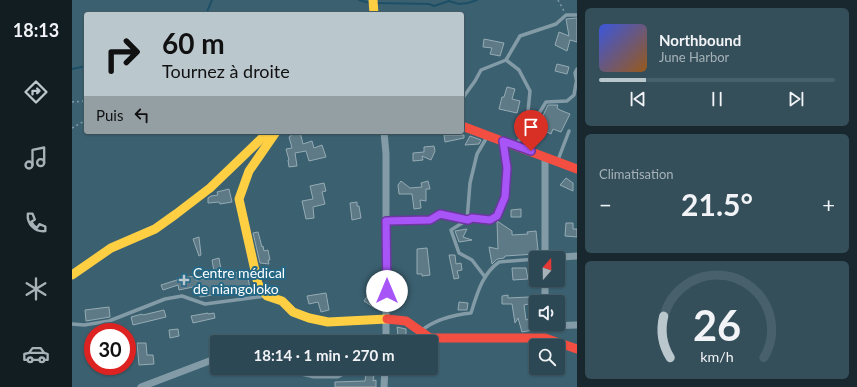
<!DOCTYPE html>
<html lang="fr">
<head>
<meta charset="utf-8">
<style>
	body { margin:0; font-family:Lato,sans-serif; background:#344f5a; color:#f1f3f6; height:100vh; display:flex; flex-direction:column; font-size:15px; white-space:nowrap }
	* { box-sizing:border-box; margin:0 }
	p { font-size:13px; color:#a6b2b8 }
	.icon { flex:none; width:22px; height:22px; fill:none; stroke:currentColor; stroke-width:2; stroke-linecap:round; stroke-linejoin:round }
	.map { position:relative; flex:1; overflow:hidden }
	.sheet { display:flex; flex-direction:column; gap:8px; padding:8px; background:#18282e; width:280px }
	.sheet>* { flex:none }
	.top-card { position:absolute; left:12px; top:12px; width:380px; height:122px; border-radius:4px; box-shadow:0 1px 3px #0004,0 0 0 1px #48606b; background:#bac7cd; color:#111; overflow:hidden }
	.needle { width:26px; rotate:20deg }
	.controls { position:absolute; left:457px; top:251px; display:grid; gap:8px }
	.controls a { display:grid; place-items:center; width:36px; height:36px; border-radius:4px; background:#2c4854; box-shadow:0 1px 3px #0004,0 0 0 1px #48606b; font-size:20px }
	.speed { position:absolute; left:12px; top:323px; display:flex; gap:8px; font-size:20px; font-weight:700; text-align:center }
	.speed>* { display:grid; place-content:center; width:52px; height:52px; border-radius:50%; background:#2c4854; box-shadow:0 1px 3px #0004,0 0 0 1px #48606b; line-height:1 }
	.speed .limit { border:6px solid #d22; background:#fff; color:#111 }
	.pin { position:absolute; display:grid; place-items:center; width:34px; height:34px; color:#fff; margin:-41px -17px; border-radius:50% 50% 50% 0; rotate:-45deg; box-shadow:0 0 4px #0007 }
	.pin .icon { rotate:45deg }
	.me { position:absolute; width:44px; margin:-22px; rotate:0deg; stroke-linejoin:round; filter:drop-shadow(0 0 3px #0008) }
	.turn { display:flex; align-items:center; gap:14px; height:84px; padding:0 12px; font-size:18px }
	.turn .icon { width:52px; height:52px; stroke-width:2.5 }
	.turn b { display:block; font-size:28px; line-height:34px }
	.then { display:flex; align-items:center; height:38px; padding:0 12px; background:#0003; gap:8px; font-size:15px }
	.big { font-size:30px; font-weight:700; line-height:1.1 }
	.sheet .widget { flex:1; display:flex; flex-direction:column; justify-content:center; gap:6px; min-width:0; padding:0 14px; border-radius:6px; background:#344f5a }
	.sheet .dial { align-items:center; gap:0 }
	.dial svg { height:104px; overflow:visible; fill:none; stroke:#48606b; stroke-width:7; stroke-linecap:round; text-anchor:middle }
	.dial text { fill:#f1f3f6; stroke:none }
	.song { display:flex; align-items:center; gap:12px }
	.cover { width:48px; height:48px; border-radius:6px; background:linear-gradient(135deg,hsl(230 70% 55%),hsl(30 70% 35%)) }
	.played { height:4px; border-radius:2px; background:linear-gradient(90deg,#bac7cd 20%,#48606b 20%) }
	.keys { display:flex; justify-content:space-around; direction:ltr }
	.heat { display:flex; justify-content:space-between; align-items:center; font-size:22px; direction:ltr }
	.trip { position:absolute; left:138px; top:335px; width:228px; height:40px; border-radius:4px; background:#2c4854; box-shadow:0 1px 3px #0004,0 0 0 1px #48606b; font-weight:700; line-height:40px; text-align:center }
	main { display:flex; flex:1; min-height:0 }
	.menu { display:flex; flex-direction:column; width:72px; justify-content:space-around; align-items:center; background:#121d22; color:#a6b2b8 }
	.menu .icon { width:28px; height:28px }
	.menu .on { color:#bac7cd }
	.menu b { font-size:18px; color:#f1f3f6 }
	.map>svg:first-child { display:block }
	.lines { fill:none; stroke-linecap:round; stroke-linejoin:round }
	.stream { stroke:#1d5067; stroke-width:2 }
	.building { fill:#5e7a86; stroke:#95abb4 }
	.path { stroke:#829ba6; stroke-width:1.5; stroke-dasharray:2 3; stroke-linecap:butt }
	.lane { stroke:#829ba6; stroke-width:3.5 }
	.street { stroke:#829ba6; stroke-width:7 }
	.slow { stroke:#ffcf43; stroke-width:9 }
	.jam { stroke:#f24e42; stroke-width:9 }
	.route-casing { stroke:#6d37a1; stroke-width:10 }
	.route { stroke:#a855f7; stroke-width:7 }
	.poi-dot { fill:#bac7cd; stroke:#256886; stroke-width:1.5 }
	.labels { text-anchor:middle; dominant-baseline:central; stroke-width:4; stroke-linejoin:round; paint-order:stroke }
	.poi-label { font-size:14px; fill:#fff; stroke:#256886; text-anchor:start }
</style>
</head>
<body>
<main>
<nav class="menu">
<b>18:13</b>
<svg class="icon on" aria-label="directions" viewBox="0 0 24 24"><path d="M12 3l9 9-9 9-9-9zM9 14v-3h6M13 9l2 2-2 2"/></svg>
<svg class="icon" aria-label="music" viewBox="0 0 24 24"><path d="M9 18V5l10-2v13"/><circle cx="6" cy="18" r="3"/><circle cx="16" cy="16" r="3"/></svg>
<svg class="icon" aria-label="phone" viewBox="0 0 24 24"><path d="M5 4h4l2 5-3 2q2 4 5 5l2-3 5 2v4C11 20 4 13 5 4z"/></svg>
<svg class="icon" aria-label="climate" viewBox="0 0 24 24"><path d="M12 3v18M4 7l16 10M4 17L20 7"/></svg>
<svg class="icon" aria-label="car" viewBox="0 0 24 24"><path d="M5 17H2v-5l4-1 3-4h7l3 4 3 1v5h-3M9 17h6M6 11h13"/><circle cx="7" cy="17" r="2"/><circle cx="17" cy="17" r="2"/></svg>
</nav>
<div class="map">
<svg width="505" height="387" viewBox="0 0 505 387">
	<rect width="100%" height="100%" fill="#3b6070"/>
	<g class="lines">
		<g class="stream">
			<polyline points="287,0 298,3"/>
			<polyline points="304,3 357,4 362,6 377,1 387,4 396,3 405,0"/>
			<polyline points="134,14 140,0"/>
			<polyline points="0,69 14,66"/>
		</g>
	</g>
	<g class="building">
		<polygon points="505,18 505,42 498,40 495,51 483,45 487,32 497,36 494,19"/>
		<polygon points="412,39 432,43 428,56 418,54 420,48 411,47"/>
		<polygon points="485,64 497,67 495,74 483,71"/>
		<polygon points="435,87 443,89 440,99 448,101 445,113 427,109 430,97 432,97"/>
		<polygon points="476,105 486,105 485,108 488,110 498,114 489,132 481,129 479,134 473,131 475,125 468,122"/>
		<polygon points="218,132 228,132 231,144 240,141 242,148 250,145 254,157 237,161 234,151 223,153 225,166 217,167 216,160 217,160 214,149 220,148 217,137 219,136"/>
		<polygon points="372,135 392,135 392,138 373,142"/>
		<polygon points="398,136 409,140 407,144 393,145"/>
		<polygon points="362,146 363,151 359,160 350,156 351,160 341,161 341,153 352,152 352,147"/>
		<polygon points="494,178 501,183 501,191 488,185"/>
		<polygon points="329,181 338,188 350,187 349,183 356,181 358,189 354,189 354,201 348,200 349,208 342,209 340,194 327,194 326,185"/>
		<polygon points="252,183 254,191 250,192 253,204 241,207 242,218 234,219 230,201 241,199 238,186"/>
		<polygon points="157,189 160,202 148,204 147,202 136,203 136,198 139,196 146,195 145,192"/>
		<polygon points="285,202 285,206 287,206 289,218 280,220 278,203"/>
		<polygon points="449,209 449,217 439,217 439,210"/>
		<polygon points="425,221 440,231 440,235 456,234 455,232 464,231 466,250 464,250 464,254 433,256 432,258 425,259 420,264 417,247 426,249"/>
		<polygon points="494,223 501,223 501,229 505,229 505,237 493,236"/>
		<polygon points="395,229 391,237 400,240 387,242 383,231"/>
		<polygon points="186,232 190,247 191,246 192,251 196,250 198,260 196,260 197,264 188,263 181,233"/>
		<polygon points="127,237 129,255 127,256 121,239"/>
		<polygon points="355,248 358,275 350,276 350,274 345,274 345,249"/>
		<polygon points="377,255 383,255 384,264 389,263 390,270 385,271 387,278 382,279"/>
		<polygon points="147,258 150,275 175,271 178,289 128,297 126,286 107,290 106,285 91,290 89,285 111,278 123,276 124,280 143,277 140,260"/>
		<polygon points="440,268 454,268 456,279 441,280"/>
		<polygon points="254,293 257,310 249,312 246,302 237,304 235,296"/>
		<polygon points="307,294 309,306 303,308 292,301 296,295"/>
		<polygon points="436,295 436,298 457,297 457,304 452,305 454,320 461,317 463,323 459,325 461,330 450,332 446,318 443,323 440,304 430,304 430,296"/>
		<polygon points="387,302 396,303 395,310 386,310"/>
		<polygon points="37,307 38,317 14,321 13,310"/>
		<polygon points="92,310 94,317 61,325 59,317 70,314 71,315"/>
		<polygon points="136,313 136,314 142,313 143,318 121,323 119,316"/>
		<polygon points="325,327 334,329 334,336 338,336 338,342 329,342 329,336 326,336"/>
		<polygon points="106,329 107,336 98,338 97,330"/>
		<polygon points="65,343 74,343 75,355 81,355 82,364 67,365"/>
		<polygon points="295,368 303,369 301,381 304,380 304,387 263,387 263,382 293,381"/>
	</g>
	<g class="lines">
		<g class="path">
			<polyline points="486,0 492,11"/>
			<polyline points="0,102 14,101"/>
			<polyline points="0,128 14,120"/>
		</g>
		<g class="lane">
			<polyline points="434,60 447,70 458,91 455,122"/>
			<polyline points="505,69 503,73 505,83"/>
			<polyline points="390,99 403,81 409,70 434,60 448,36 484,24 494,15 505,15"/>
			<polyline points="445,145 455,122 466,115 474,102 495,101 502,95 504,83"/>
			<polyline points="486,160 497,131"/>
			<polyline points="314,221 358,220 368,215 395,220 400,218 418,220 425,216 433,197 435,168 432,143"/>
			<polyline points="413,277 400,260 387,253 379,230 395,220 398,183 405,154 415,137"/>
			<polyline points="0,324 12,325 37,321 93,299 110,296 133,304 194,296"/>
			<path d="M349,331C363,319 381,315 399,313C405,294 410,274 427,262L464,259"/>
		</g>
		<g class="street">
			<polyline points="312,132 314,154 314,342"/>
			<polyline points="473,157 473,258"/>
			<polyline points="474,258 505,256"/>
			<polyline points="473,280 473,302"/>
			<polyline points="473,326 505,325"/>
			<polyline points="211,368 242,375 265,375 279,368"/>
			<polyline points="69,387 140,360 145,360"/>
			<polyline points="312,387 313,368"/>
		</g>
		<g class="slow">
			<polyline points="301,0 302,14"/>
			<polyline points="204,132 177,171 167,199 186,284 195,296 210,301 221,312 237,318 256,322 315,319"/>
			<polyline points="0,275 39,248 83,229 104,214 138,188 191,137 201,135"/>
		</g>
		<g class="jam">
			<polyline points="390,126 505,169"/>
			<polyline points="315,319 334,321 358,338 473,338 505,349"/>
		</g>
	</g>
	<g class="lines">
		<defs>
			<polyline id="route" points="315,291 314,221 358,220 368,214 396,220 400,218 418,220 425,216 433,197 435,168 431,141 459,151"/>
		</defs>
		<use href="#route" class="route-casing"/>
		<use href="#route" class="route"/>
	</g>
	<path class="poi-dot" d="M110 274h4v4h4v4h-4v4h-4v-4h-4v-4h4z"/>
	<g class="labels">
		<g class="poi-label">
			<text x="121" y="272">Centre médical<tspan x="121" dy="16">de niangoloko</tspan></text>
		</g>
	</g>
</svg>
<div class="controls">
<a><svg class="needle" viewBox="-14 -14 28 28"><path d="M0-13l5 13h-10z" fill="#e53935"/><path d="M0 13l5-13h-10z" fill="#a6b2b8"/></svg></a>
<a><svg class="icon" aria-label="sound" viewBox="0 0 24 24"><path d="M4 9h4l5-4v14l-5-4H4zM17 9q2 3 0 6"/></svg></a>
<a><svg class="icon" aria-label="search" viewBox="0 0 24 24"><circle cx="10" cy="10" r="6"/><path d="M15 15l6 6"/></svg></a>
</div>
<div class="speed"><div class="limit">30</div></div>
<div class="pin" style="left:459px;top:151px;background:#d93025"><svg class="icon" aria-label="arrive" viewBox="0 0 24 24"><path d="M6 21V4h12l-3 4 3 4H6"/></svg></div>
<svg class="me" style="left:315px;top:291px" viewBox="-20 -20 40 40"><circle r="19" fill="#fff"/><path d="M0-13L10 11 0 6-10 11z" fill="#a855f7"/></svg>
<div class="trip">18:14 · 1 min · 270 m</div>
<div class="top-card">
<div class="turn"><svg class="icon" aria-label="right" viewBox="0 0 24 24"><path d="M7 20v-9h11M14 6l5 5-5 5"/></svg><div><b>60 m</b>Tournez à droite</div></div>
<div class="then">Puis<svg class="icon" aria-label="left" viewBox="0 0 24 24"><path d="M17 20v-9H6M10 6l-5 5 5 5"/></svg></div>
</div>
</div>
<section class="sheet">
<div class="widget">
<div class="song"><i class="cover"></i><div><b>Northbound</b><p>June Harbor</p></div></div>
<div class="played"></div>
<div class="keys"><svg class="icon" aria-label="previous" viewBox="0 0 24 24"><path d="M18 5L8 12l10 7zM5 5v14"/></svg><svg class="icon" aria-label="pause" viewBox="0 0 24 24"><path d="M8 5v14M16 5v14"/></svg><svg class="icon" aria-label="next" viewBox="0 0 24 24"><path d="M6 5l10 7-10 7zM19 5v14"/></svg></div>
</div>
<div class="widget"><p>Climatisation</p>
<div class="heat"><a>−</a><b class="big">21.5°</b><a>+</a></div>
</div>
<div class="widget dial"><svg viewBox="0 0 100 80">
<path d="M14 69A42 42 0 1 1 86 69"/>
<path d="M14 69A42 42 0 0 1 9 37" stroke="#bac7cd"/>
<text x="50" y="56" font-size="32" font-weight="700">26</text>
<text x="50" y="72" font-size="11">km/h</text>
</svg></div>
</section>
</main>
</body>
</html>
